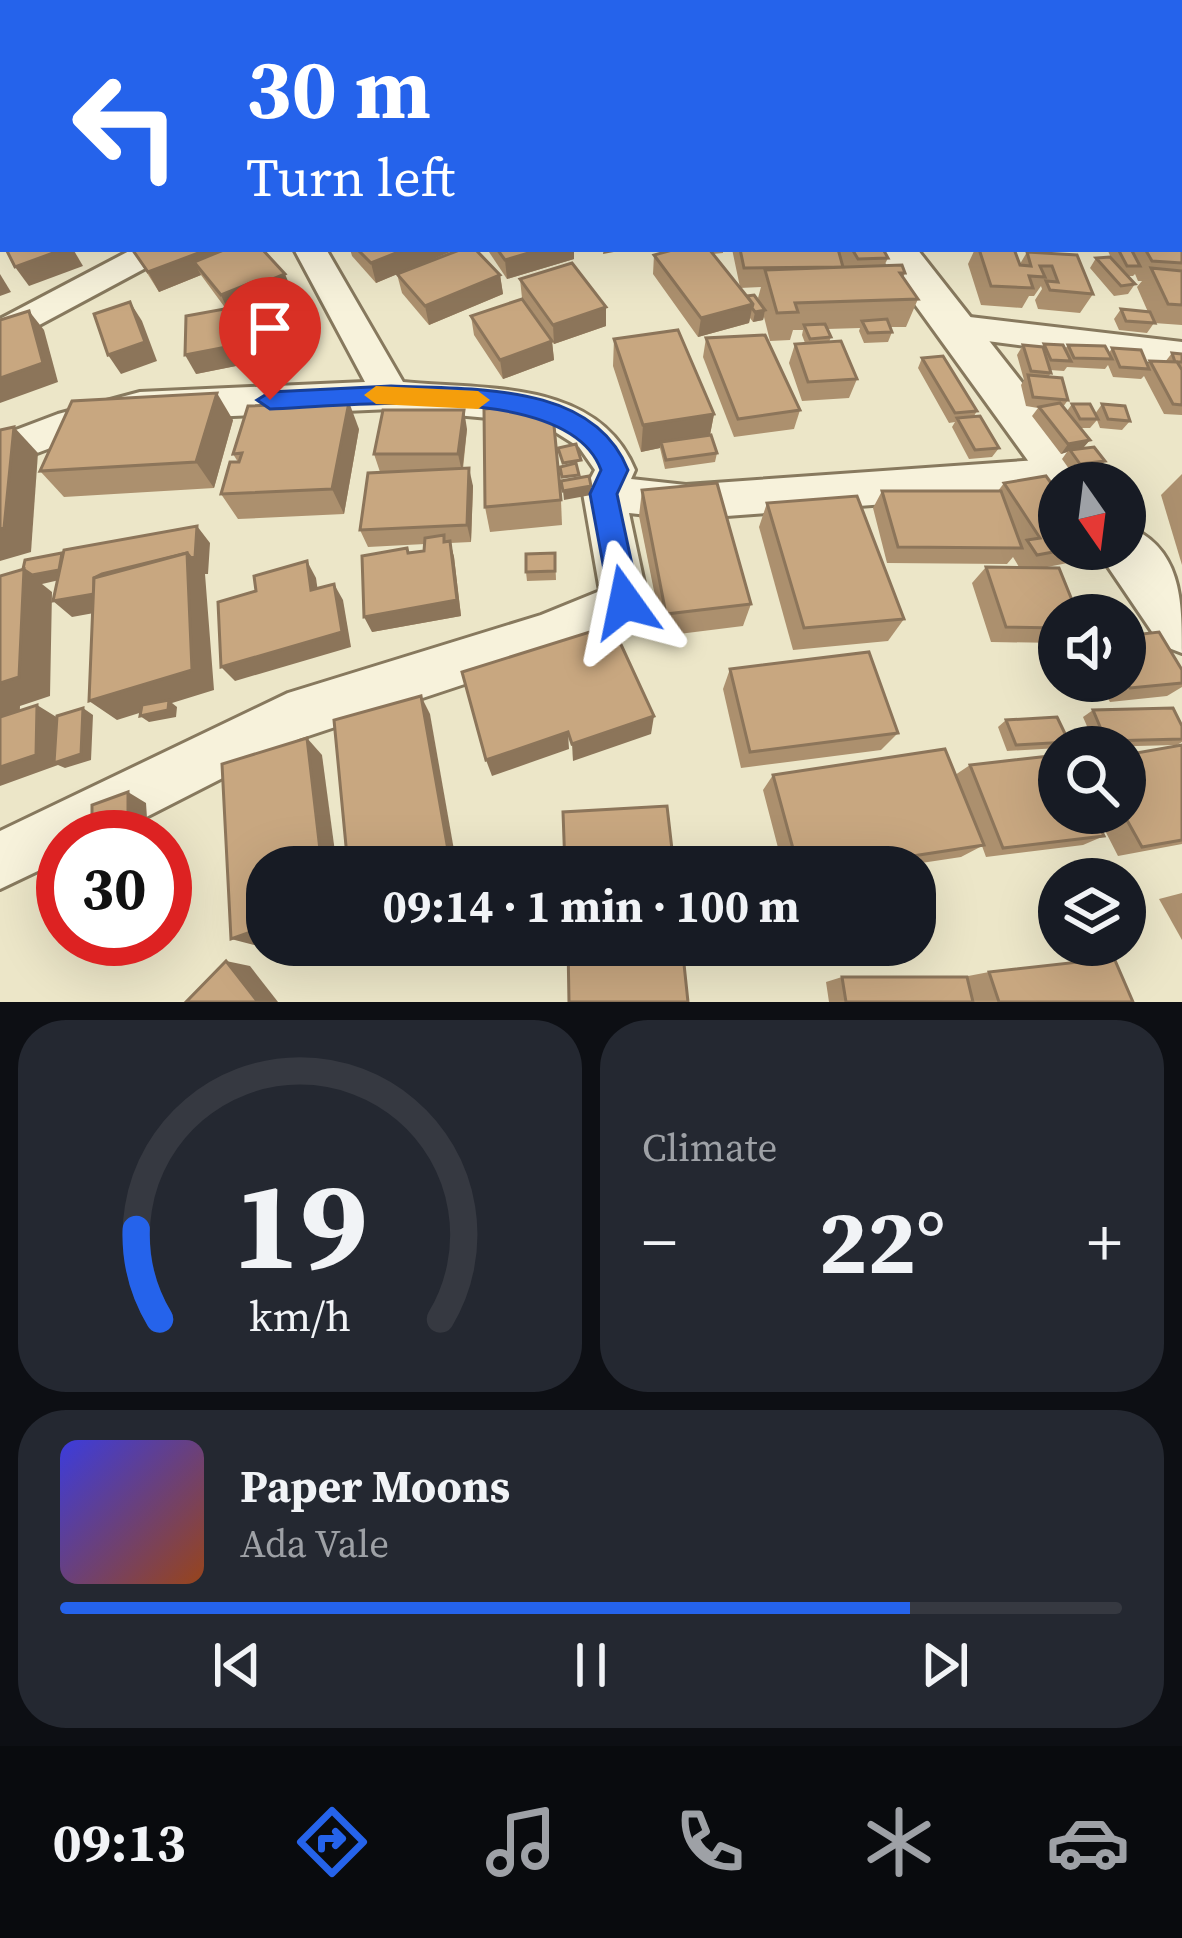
<!DOCTYPE html>
<html lang="en">
<head>
<meta charset="utf-8">
<style>
	body { margin:0; font-family:"Source Serif 4",serif; background:#242831; color:#f1f3f6; height:100vh; display:flex; flex-direction:column; font-size:45px; white-space:nowrap }
	* { box-sizing:border-box; margin:0 }
	p { font-size:39px; color:#9ea1a6 }
	.icon { flex:none; width:66px; height:66px; fill:none; stroke:currentColor; stroke-width:2; stroke-linecap:round; stroke-linejoin:round }
	.map { position:relative; height:1002px; overflow:hidden }
	.sheet { display:flex; flex-direction:column; gap:18px; padding:18px; background:#0d0f14; flex:1 }
	.sheet>* { flex:none }
	.banner { position:absolute; left:0px; top:0px; width:1182px; height:252px; box-shadow:0 12px 48px #0002; background:#2563eb; color:#fff; overflow:hidden }
	.needle { width:78px; rotate:166deg }
	.controls { position:absolute; left:1038px; top:462px; display:grid; gap:24px }
	.controls a { display:grid; place-items:center; width:108px; height:108px; border-radius:50%; background:#171b24; box-shadow:0 12px 48px #0002; font-size:60px }
	.speed { position:absolute; left:36px; top:810px; display:flex; gap:24px; font-size:60px; font-weight:700; text-align:center }
	.speed>* { display:grid; place-content:center; width:156px; height:156px; border-radius:50%; background:#171b24; box-shadow:0 12px 48px #0002; line-height:1 }
	.speed .limit { border:18px solid #d22; background:#fff; color:#111 }
	.pin { position:absolute; display:grid; place-items:center; width:102px; height:102px; color:#fff; margin:-123px -51px; border-radius:50% 50% 50% 0; rotate:-45deg; box-shadow:0 0 12px #0007 }
	.pin .icon { rotate:45deg }
	.me { position:absolute; width:132px; margin:-66px; rotate:348deg; stroke-linejoin:round; filter:drop-shadow(0 0 9px #0008) }
	.turn { display:flex; align-items:center; gap:42px; height:252px; padding:0 48px; font-size:54px }
	.turn .icon { width:156px; height:156px; stroke-width:2.5 }
	.turn b { display:block; font-size:84px; line-height:102px }
	.big { font-size:90px; font-weight:700; line-height:1.1 }
	.sheet .widget { flex:1; display:flex; flex-direction:column; justify-content:center; gap:18px; min-width:0; padding:0 42px; border-radius:48px; background:#242831 }
	.sheet .dial { align-items:center; gap:0 }
	.dial svg { height:312px; overflow:visible; fill:none; stroke:#363941; stroke-width:7; stroke-linecap:round; text-anchor:middle }
	.dial text { fill:#f1f3f6; stroke:none }
	.song { display:flex; align-items:center; gap:36px }
	.cover { width:144px; height:144px; border-radius:18px; background:linear-gradient(135deg,hsl(240 70% 55%),hsl(20 70% 35%)) }
	.played { height:12px; border-radius:6px; background:linear-gradient(90deg,#2563eb 80%,#363941 80%) }
	.keys { display:flex; justify-content:space-around; direction:ltr }
	.heat { display:flex; justify-content:space-between; align-items:center; font-size:66px; direction:ltr }
	.sheet .tiles { flex:1; display:grid; gap:18px; grid-template-columns:1fr 1fr }
	.widget:last-child { grid-column:span 2 }
	.trip { position:absolute; left:246px; top:846px; width:690px; height:120px; border-radius:48px; background:#171b24; box-shadow:0 12px 48px #0002; font-weight:700; line-height:120px; text-align:center }
	.tab-bar { display:flex; height:192px; justify-content:space-around; align-items:center; background:#090b0e; color:#9ea1a6 }
	.tab-bar .icon { width:84px; height:84px }
	.tab-bar .selected { color:#2563eb }
	.tab-bar b { font-size:54px; color:#f1f3f6 }
	.map>svg:first-child { display:block }
	.lines { fill:none; stroke-linecap:round; stroke-linejoin:round }
	.minor-casing { stroke:#87795e; stroke-width:6 }
	.tertiary-casing { stroke:#87795e; stroke-width:6 }
	.minor { fill:#f7f2db; fill-rule:evenodd }
	.tertiary { fill:#f7f2db; fill-rule:evenodd }
	.wall { fill:#ac906e; fill-rule:evenodd }
	.shaded-wall { fill:#8c755a }
	.building { fill:#c8a780; stroke:#8c755a; stroke-width:3 }
	.route { fill:#2563eb; stroke:#184099; stroke-width:3 }
	.slow { fill:#f59e0b }
</style>
</head>
<body>
<div class="map">
<svg width="1182" height="1002" viewBox="0 0 1182 1002">
	<rect width="100%" height="100%" fill="#ece6c8"/>
	<g class="lines">
		<defs>
			<g id="minor">
				<polygon points="360,0 389,0 358,3"/>
				<polygon points="451,0 476,0 478,3 453,3"/>
				<polygon points="1179,203 1182,204 1182,224 1179,223"/>
				<polygon points="133,249 173,249 168,256 0,346 0,319"/>
				<path d="M294,249H326L403,382C485,390 598,379 635,470L631,479L686,485L1067,458L1081,463L1087,474L1083,483H1059V491L686,519L629,513L648,602L641,616L546,657L299,739L107,837H63V859L0,889V831L288,693L541,615L600,591L583,493L595,470L579,447L541,423L391,409L140,420L82,436L0,467V436L58,414L140,392L365,382Z"/>
				<polygon points="953,315 1182,342 1182,366 941,335 936,327 941,319"/>
			</g>
			<g id="tertiary">
				<polygon points="687,0 715,0 717,3 689,3"/>
				<polygon points="875,249 917,249 1101,483 1059,483 1059,499 1055,498"/>
				<path d="M1125,525C1182,547 1182,600 1182,653L1161,645L1096,549H1125Z"/>
			</g>
		</defs>
		<use href="#minor" class="minor-casing"/>
		<use href="#tertiary" class="tertiary-casing"/>
		<use href="#minor" class="minor"/>
		<use href="#tertiary" class="tertiary"/>
	</g>
	<g class="wall">
		<polygon points="394,0 457,0 459,3 394,3"/>
		<polygon points="820,0 919,0 918,3 819,3"/>
		<polygon points="936,0 1095,0 1094,3 935,3"/>
		<polygon points="1100,0 1134,0 1132,3 1102,3"/>
		<polygon points="1159,0 1182,0 1182,22 1179,21 1179,3 1157,3"/>
		<rect x="0" y="80" width="3" height="51"/>
		<polygon points="1182,94 1182,124 1179,122 1179,95"/>
		<polygon points="1179,125 1182,127 1182,177 1179,175"/>
		<polygon points="1182,235 1182,325 1154,323 1147,333 1119,330 1114,319 1121,309 1148,312 1137,287 1142,281 1138,281 1135,274 1133,276 1127,276 1135,284 1128,294 1114,296 1090,268 1096,258 1112,260 1108,251 1109,249 1179,249"/>
		<polygon points="132,249 267,249 264,250 293,293 276,300 298,317 301,353 196,374 226,309 201,275 159,292"/>
		<polygon points="350,249 457,249 376,283 352,256"/>
		<polygon points="487,249 574,249 574,259 507,279"/>
		<path d="M676,249H723V253L713,254L740,287L732,249H883L888,258L884,266L905,273L903,278L918,299L906,327H890L892,332L888,342L864,343L859,331L860,328L827,329L831,337L829,342L857,379L849,398L802,401L789,363L795,344L805,343L802,335L803,330H793L790,340L770,341L764,317L763,320L753,322L750,318L749,323L698,337L653,274L654,255ZM761,287L758,298L760,303L747,296L740,288Z"/>
		<polygon points="975,249 1014,249 1020,264 1027,252 1077,255 1093,294 1080,313 1038,309 1035,300 1042,289 1041,286 1034,296 1029,296 1022,308 981,305 968,264"/>
		<polygon points="397,274 500,275 503,294 429,325 402,293"/>
		<polygon points="520,279 606,326 554,344 552,342 554,360 503,379 474,335 471,316 546,332 522,298"/>
		<polygon points="706,338 800,410 794,429 734,437 703,357"/>
		<polygon points="614,339 714,414 710,435 717,453 715,462 665,469 660,448 641,452 613,366"/>
		<polygon points="1044,344 1065,349 1068,345 1109,353 1112,348 1147,365 1150,361 1165,362 1172,353 1182,354 1182,415 1164,414 1144,376 1141,379 1113,377 1108,365 1105,369 1067,367 1064,371 1050,370 1051,373 1048,377 1068,400 1063,407 1067,411 1072,404 1095,414 1102,404 1130,421 1122,430 1100,428 1097,420 1090,428 1080,428 1090,440 1083,448 1105,461 1097,470 1072,473 1062,459 1067,452 1061,454 1032,416 1038,408 1026,406 1021,385 1024,380 1017,355 1023,345 1042,347"/>
		<polygon points="922,358 977,411 974,416 999,448 992,457 969,459 952,427 955,422 949,423 918,368"/>
		<polygon points="233,420 214,488 64,497 40,471"/>
		<polygon points="359,429 344,514 238,519 221,494 238,462 233,454"/>
		<polygon points="467,429 463,469 473,486 471,542 450,543 454,557 461,616 372,632 407,548 409,553 424,551 425,544 368,547 360,530 380,472 374,454"/>
		<polygon points="1182,474 1182,565 1161,495"/>
		<polygon points="1004,483 1059,549 1090,549 1078,561 1042,568 1059,615 1059,643 991,642 972,583 986,567 1019,567 1013,557 1007,564 887,563 873,508 882,491 998,491"/>
		<polygon points="642,490 751,604 743,626 663,636 639,516"/>
		<polygon points="561,500 562,525 490,532 485,507"/>
		<polygon points="767,503 904,619 888,641 793,650 759,527"/>
		<polygon points="555,553 556,580 527,581 526,572"/>
		<polygon points="730,669 898,733 881,750 741,768 723,689"/>
		<polygon points="1098,681 1182,683 1182,687 1167,696 1110,702"/>
		<polygon points="1093,710 1182,726 1182,742 1177,745 1096,747 1083,717"/>
		<polygon points="1006,720 1069,742 1059,748 1007,751 998,727"/>
		<polygon points="1182,745 1182,844 1118,856 1096,813 1125,813"/>
		<polygon points="970,765 1104,836 1083,845 986,857 982,846 961,857 895,867 783,867 763,790 773,775 955,775"/>
		<polygon points="1182,893 1182,940 1159,899"/>
		<polygon points="989,972 1133,1002 829,1002 826,982 842,977 963,977"/>
	</g>
	<g class="shaded-wall">
		<polygon points="29,0 87,0 76,3 30,3"/>
		<polygon points="271,0 309,0 310,3 271,3"/>
		<polygon points="609,0 630,0 609,3"/>
		<polygon points="982,0 1031,0 1029,3 953,3"/>
		<polygon points="3,193 3,217 0,218 0,194"/>
		<polygon points="64,249 73,249 83,266 29,286 15,267"/>
		<polygon points="209,249 267,249 204,274 194,262 201,275 159,292 148,272"/>
		<polygon points="406,249 457,249 376,283 371,263"/>
		<polygon points="542,249 574,249 574,259 507,279 505,260"/>
		<polygon points="604,249 630,249 603,254"/>
		<polygon points="0,274 11,292 0,296"/>
		<polygon points="285,274 293,293 265,305 256,286"/>
		<polygon points="500,275 503,294 429,325 425,306"/>
		<polygon points="253,282 261,301 230,315 221,295"/>
		<polygon points="290,297 298,317 301,353 196,374 185,355"/>
		<polygon points="130,302 142,321 157,361 121,374 108,355"/>
		<polygon points="753,304 749,323 698,337 701,318"/>
		<polygon points="606,307 606,326 554,344 553,325"/>
		<polygon points="765,310 763,320 753,322 755,312"/>
		<polygon points="29,311 44,330 58,382 0,403 0,378"/>
		<polygon points="552,341 554,360 503,379 500,360"/>
		<polygon points="217,393 233,420 214,488 196,462"/>
		<polygon points="349,402 359,429 344,514 332,489"/>
		<polygon points="464,410 467,429 462,472 458,454"/>
		<polygon points="714,414 709,440 661,442 660,448 641,452 643,425"/>
		<polygon points="14,427 38,453 31,552 0,561 0,529"/>
		<polygon points="1090,440 1082,449 1070,450 1067,452 1061,454 1068,444"/>
		<polygon points="469,468 473,486 471,542 467,525"/>
		<polygon points="591,486 591,495 564,500 563,491"/>
		<polygon points="197,526 210,543 208,574 205,574 214,690 172,703 177,707 176,717 149,722 140,716 168,704 117,720 89,701 116,609 72,617 53,601 187,553"/>
		<polygon points="450,541 454,557 461,616 372,632 364,617"/>
		<polygon points="62,553 71,561 68,578 42,584 52,592 50,696 20,706 19,729 0,736 0,683 24,569"/>
		<polygon points="307,561 316,578 320,606 311,590"/>
		<polygon points="334,584 343,600 351,647 235,681 221,667"/>
		<polygon points="421,696 430,714 457,867 451,867"/>
		<polygon points="37,705 58,718 83,708 93,715 91,760 65,768 58,765 0,786 0,767"/>
		<polygon points="654,716 651,734 573,761 572,744"/>
		<polygon points="568,732 569,749 492,776 486,760"/>
		<polygon points="307,738 322,755 337,867 322,867"/>
		<polygon points="128,792 146,803 147,818 153,821 154,837 135,837 128,814"/>
		<polygon points="267,926 267,941 254,945 231,939"/>
		<polygon points="226,961 250,966 278,1002 258,1002"/>
	</g>
	<g class="building">
		<polygon points="134,0 168,0 154,3 137,3"/>
		<polygon points="189,0 237,0 240,3 192,3"/>
		<polygon points="239,0 259,0 263,3 242,3"/>
		<polygon points="411,0 457,0 459,1 452,3 417,3"/>
		<polygon points="515,0 556,0 548,3 521,3"/>
		<polygon points="571,0 592,0 599,3 563,3"/>
		<polygon points="642,0 675,0 677,3 643,3"/>
		<polygon points="741,0 798,0 799,1 793,2 795,3 743,3"/>
		<polygon points="826,0 875,0 876,1 827,3"/>
		<polygon points="943,0 982,0 953,3 947,3"/>
		<polygon points="1031,0 1079,0 1036,3 1031,3"/>
		<rect x="0" y="80" width="3" height="31"/>
		<polygon points="1179,125 1182,127 1182,143 1179,144"/>
		<polygon points="3,170 3,193 0,194 0,171"/>
		<polygon points="1179,235 1182,235 1182,263 1152,261 1145,249 1179,249"/>
		<polygon points="6,249 64,249 15,267"/>
		<polygon points="132,249 209,249 148,272"/>
		<polygon points="226,249 262,249 285,274 256,286 253,282 221,295 194,262"/>
		<polygon points="357,249 406,249 371,263"/>
		<polygon points="462,249 475,249 500,275 425,306 397,274"/>
		<polygon points="497,249 542,249 505,260"/>
		<polygon points="676,249 709,249 753,304 701,318 654,255"/>
		<polygon points="740,249 838,249 843,267 744,268"/>
		<polygon points="852,249 883,249 888,258 858,259"/>
		<polygon points="979,249 1014,249 1020,265 1031,266 1027,252 1077,255 1093,294 1050,290 1046,281 1058,282 1052,266 1040,266 1045,277 1029,276 1033,288 991,286"/>
		<polygon points="1118,249 1131,249 1140,266 1127,266"/>
		<polygon points="1110,257 1135,284 1121,286 1096,258"/>
		<polygon points="572,263 606,307 553,325 520,279"/>
		<polygon points="902,265 905,273 900,273 918,299 795,303 798,312 777,313 765,270"/>
		<polygon points="1151,268 1182,271 1182,305 1168,304"/>
		<polygon points="754,295 765,310 755,312 752,308 753,304 747,296"/>
		<polygon points="290,297 293,334 185,355 186,316"/>
		<polygon points="522,299 552,341 500,360 471,316"/>
		<polygon points="130,302 145,342 108,355 94,314"/>
		<polygon points="1121,309 1150,312 1155,323 1126,321"/>
		<polygon points="29,311 43,363 0,378 0,320"/>
		<polygon points="887,319 892,332 868,333 862,321"/>
		<polygon points="825,324 831,337 810,339 804,325"/>
		<polygon points="678,330 714,414 643,425 614,339"/>
		<polygon points="765,335 800,410 738,419 706,338"/>
		<polygon points="841,341 857,379 808,382 795,344"/>
		<polygon points="1044,344 1063,345 1071,361 1051,360"/>
		<polygon points="1023,345 1043,347 1051,373 1031,371"/>
		<polygon points="1068,345 1105,346 1112,359 1074,358"/>
		<polygon points="1112,348 1141,350 1149,369 1120,367"/>
		<polygon points="1172,353 1182,354 1182,362 1175,362"/>
		<polygon points="943,356 977,411 955,413 922,358"/>
		<polygon points="1150,361 1177,362 1182,370 1182,405 1173,404"/>
		<polygon points="1028,375 1062,378 1068,400 1033,397"/>
		<polygon points="217,393 196,462 40,471 72,401"/>
		<polygon points="349,402 332,489 221,494 230,462 239,462 242,453 233,454 248,406"/>
		<polygon points="1060,403 1090,440 1068,444 1039,407"/>
		<polygon points="552,404 561,500 485,507 484,409"/>
		<polygon points="1072,404 1090,404 1098,419 1080,419"/>
		<polygon points="1102,404 1125,406 1130,421 1108,419"/>
		<polygon points="383,410 464,410 458,454 374,454"/>
		<polygon points="980,416 999,448 975,450 957,418"/>
		<polygon points="14,427 4,528 0,529 0,430"/>
		<polygon points="711,435 717,453 666,460 661,442"/>
		<polygon points="576,444 581,460 563,463 558,448"/>
		<polygon points="1094,447 1105,461 1080,464 1070,450"/>
		<polygon points="576,463 579,475 562,477 560,467"/>
		<polygon points="469,468 467,525 360,530 368,473"/>
		<polygon points="589,476 591,486 563,491 561,481"/>
		<polygon points="1046,476 1059,494 1059,549 1069,549 1037,555 1027,540 1040,538 1004,483"/>
		<polygon points="717,483 751,604 666,614 642,490"/>
		<polygon points="882,491 1001,491 1022,548 898,547"/>
		<polygon points="857,496 904,619 804,628 767,503"/>
		<polygon points="197,526 195,557 191,558 187,553 102,574 94,578 94,594 53,601 64,550"/>
		<polygon points="444,535 444,542 450,541 457,600 364,617 362,556 407,548 408,553 424,551 425,538"/>
		<polygon points="62,553 59,570 32,575 23,569 25,560"/>
		<polygon points="187,553 192,670 89,701 94,578"/>
		<polygon points="555,553 555,571 526,572 526,554"/>
		<polygon points="307,561 311,590 334,584 342,632 221,667 218,602 256,591 254,576"/>
		<polygon points="986,567 1059,568 1078,615 1059,615 1059,628 1006,627"/>
		<polygon points="24,569 19,677 0,683 0,576"/>
		<polygon points="612,625 654,716 572,744 568,732 486,760 462,672"/>
		<polygon points="1159,632 1182,670 1182,683 1130,688 1125,680 1125,636"/>
		<polygon points="869,652 898,733 750,752 730,669"/>
		<polygon points="421,696 451,867 348,867 334,720"/>
		<polygon points="169,700 168,710 140,716 142,705"/>
		<polygon points="37,705 36,755 0,767 0,717"/>
		<polygon points="83,708 81,754 54,763 57,716"/>
		<polygon points="1173,708 1182,726 1182,739 1106,741 1093,710"/>
		<polygon points="1057,717 1069,742 1016,745 1006,720"/>
		<polygon points="307,738 322,867 267,867 267,926 231,939 222,764"/>
		<polygon points="1182,745 1182,840 1142,847 1123,813 1125,813 1125,755"/>
		<polygon points="945,749 984,845 841,867 798,867 773,775"/>
		<polygon points="1059,755 1059,813 1093,813 1104,836 1003,848 970,765"/>
		<polygon points="128,792 128,814 135,811 135,837 92,837 92,805"/>
		<polygon points="667,806 674,867 565,867 563,812"/>
		<polygon points="568,945 682,945 688,1002 569,1002"/>
		<polygon points="1114,958 1133,1002 999,1002 989,972"/>
		<polygon points="226,961 258,1002 186,1002"/>
		<polygon points="842,977 967,977 973,1002 846,1002"/>
	</g>
	<path class="route" d="M391,386C471,390 593,381 628,470L617,494L640,602L636,611L625,615L615,611L610,602L590,494L601,470C569,380 346,406 270,409L257,400L270,392Z"/>
	<polygon class="slow" points="376,386 478,391 490,400 478,409 376,404 364,395"/>
</svg>
<div class="controls">
<a><svg class="needle" viewBox="-14 -14 28 28"><path d="M0-13l5 13h-10z" fill="#e53935"/><path d="M0 13l5-13h-10z" fill="#9ea1a6"/></svg></a>
<a><svg class="icon" aria-label="sound" viewBox="0 0 24 24"><path d="M4 9h4l5-4v14l-5-4H4zM17 9q2 3 0 6"/></svg></a>
<a><svg class="icon" aria-label="search" viewBox="0 0 24 24"><circle cx="10" cy="10" r="6"/><path d="M15 15l6 6"/></svg></a>
<a><svg class="icon" aria-label="layers" viewBox="0 0 24 24"><path d="M12 4l9 5-9 5-9-5zM3 14l9 5 9-5"/></svg></a>
</div>
<div class="speed"><div class="limit">30</div></div>
<div class="pin" style="left:270px;top:400px;background:#d93025"><svg class="icon" aria-label="arrive" viewBox="0 0 24 24"><path d="M6 21V4h12l-3 4 3 4H6"/></svg></div>
<svg class="me" style="left:625px;top:602px" viewBox="-20 -20 40 40"><path d="M0-17L14 15 0 8-14 15z" fill="#2563eb" stroke="#fff" stroke-width="4"/></svg>
<div class="trip">09:14 · 1 min · 100 m</div>
<div class="banner">
<div class="turn"><svg class="icon" aria-label="left" viewBox="0 0 24 24"><path d="M17 20v-9H6M10 6l-5 5 5 5"/></svg><div><b>30 m</b>Turn left</div></div>
</div>
</div>
<section class="sheet">
<div class="tiles">
<div class="widget dial"><svg viewBox="0 0 100 80">
<path d="M14 69A42 42 0 1 1 86 69"/>
<path d="M14 69A42 42 0 0 1 8 46" stroke="#2563eb"/>
<text x="50" y="56" font-size="32" font-weight="700">19</text>
<text x="50" y="72" font-size="11">km/h</text>
</svg></div>
<div class="widget"><p>Climate</p>
<div class="heat"><a>−</a><b class="big">22°</b><a>+</a></div>
</div>
<div class="widget">
<div class="song"><i class="cover"></i><div><b>Paper Moons</b><p>Ada Vale</p></div></div>
<div class="played"></div>
<div class="keys"><svg class="icon" aria-label="previous" viewBox="0 0 24 24"><path d="M18 5L8 12l10 7zM5 5v14"/></svg><svg class="icon" aria-label="pause" viewBox="0 0 24 24"><path d="M8 5v14M16 5v14"/></svg><svg class="icon" aria-label="next" viewBox="0 0 24 24"><path d="M6 5l10 7-10 7zM19 5v14"/></svg></div>
</div>
</div>
</section>
<nav class="tab-bar">
<b>09:13</b>
<svg class="icon selected" aria-label="directions" viewBox="0 0 24 24"><path d="M12 3l9 9-9 9-9-9zM9 14v-3h6M13 9l2 2-2 2"/></svg>
<svg class="icon" aria-label="music" viewBox="0 0 24 24"><path d="M9 18V5l10-2v13"/><circle cx="6" cy="18" r="3"/><circle cx="16" cy="16" r="3"/></svg>
<svg class="icon" aria-label="phone" viewBox="0 0 24 24"><path d="M5 4h4l2 5-3 2q2 4 5 5l2-3 5 2v4C11 20 4 13 5 4z"/></svg>
<svg class="icon" aria-label="climate" viewBox="0 0 24 24"><path d="M12 3v18M4 7l16 10M4 17L20 7"/></svg>
<svg class="icon" aria-label="car" viewBox="0 0 24 24"><path d="M5 17H2v-5l4-1 3-4h7l3 4 3 1v5h-3M9 17h6M6 11h13"/><circle cx="7" cy="17" r="2"/><circle cx="17" cy="17" r="2"/></svg>
</nav>
</body>
</html>
